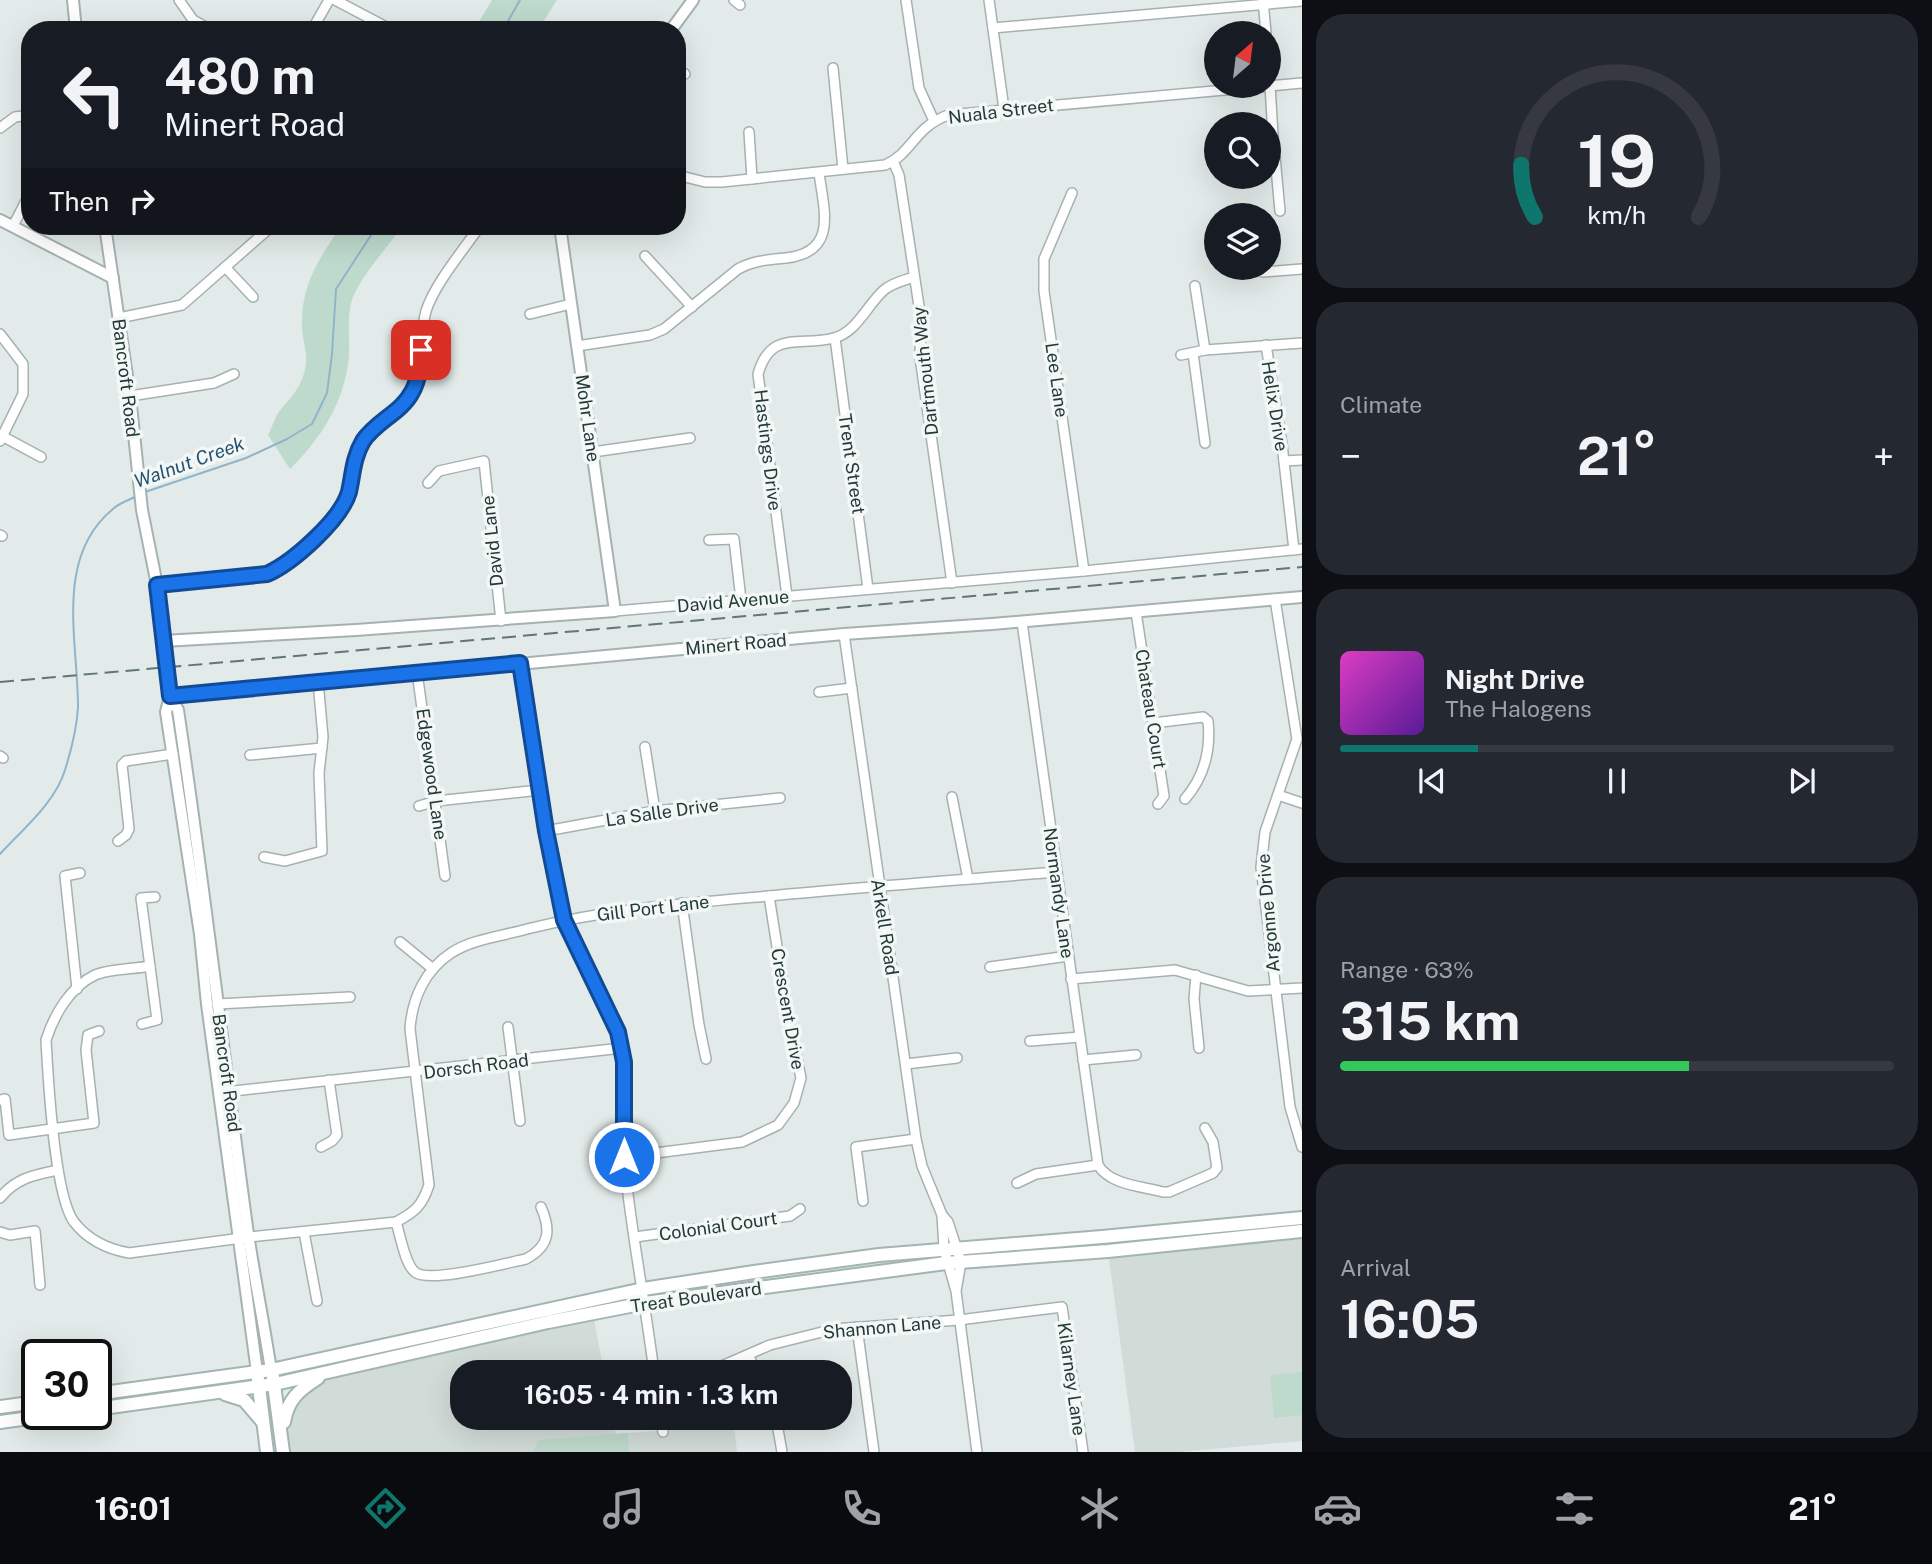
<!DOCTYPE html>
<html lang="en">
<head>
<meta charset="utf-8">
<style>
	body { margin:0; font-family:"Public Sans",sans-serif; background:#242831; color:#f1f3f6; height:100vh; display:flex; flex-direction:column; font-size:26px; white-space:nowrap }
	* { box-sizing:border-box; margin:0 }
	p { font-size:23px; color:#9ea1a6 }
	.icon { flex:none; width:38px; height:38px; fill:none; stroke:currentColor; stroke-width:2; stroke-linecap:round; stroke-linejoin:round }
	.map { position:relative; flex:1; overflow:hidden }
	.drawer { display:flex; flex-direction:column; gap:14px; padding:14px; background:#0d0f14; width:630px }
	.drawer>* { flex:none }
	.banner { position:absolute; left:21px; top:21px; width:665px; height:214px; border-radius:28px; box-shadow:0 7px 28px #0002; background:#171b24; color:#f1f3f6; overflow:hidden }
	.needle { width:46px; rotate:28deg }
	.buttons { position:absolute; left:1204px; top:21px; display:grid; gap:14px }
	.buttons a { display:grid; place-items:center; width:77px; height:77px; border-radius:50%; background:#171b24; box-shadow:0 7px 28px #0002; font-size:35px }
	.speed { position:absolute; left:21px; top:1339px; display:flex; gap:14px; font-size:35px; font-weight:700; text-align:center }
	.speed>* { display:grid; place-content:center; width:91px; height:91px; border-radius:50%; background:#171b24; box-shadow:0 7px 28px #0002; line-height:1 }
	.speed .limit { border:4px solid #111; border-radius:10px; background:#fff; color:#111 }
	.pin { position:absolute; display:grid; place-items:center; width:60px; height:60px; color:#fff; margin:-30px; border-radius:14px; box-shadow:0 4px 10px #0006 }
	.me { position:absolute; width:77px; margin:-38px; rotate:0deg; stroke-linejoin:round; filter:drop-shadow(0 0 5px #0008) }
	.turn { display:flex; align-items:center; gap:24px; height:147px; padding:0 28px; font-size:32px }
	.turn .icon { width:91px; height:91px; stroke-width:2.5 }
	.turn b { display:block; font-size:49px; line-height:60px }
	.then { display:flex; align-items:center; height:66px; padding:0 28px; background:#0003; gap:14px; font-size:26px }
	.big { font-size:52px; font-weight:700; line-height:1.1 }
	.drawer .tile { flex:1; display:flex; flex-direction:column; justify-content:center; gap:10px; min-width:0; padding:0 24px; border-radius:28px; background:#242831 }
	.drawer .dial { align-items:center; gap:0 }
	.dial svg { height:182px; overflow:visible; fill:none; stroke:#363941; stroke-width:7; stroke-linecap:round; text-anchor:middle }
	.dial text { fill:#f1f3f6; stroke:none }
	.song { display:flex; align-items:center; gap:21px }
	.cover { width:84px; height:84px; border-radius:10px; background:linear-gradient(135deg,hsl(310 70% 55%),hsl(270 70% 35%)) }
	.played { height:7px; border-radius:4px; background:linear-gradient(90deg,#0f766e 25%,#363941 25%) }
	.keys { display:flex; justify-content:space-around; direction:ltr }
	.heat { display:flex; justify-content:space-between; align-items:center; font-size:38px; direction:ltr }
	.charge { height:10px; border-radius:5px; background:linear-gradient(90deg,#34c759 63%,#363941 0) }
	.trip { position:absolute; left:450px; top:1360px; width:402px; height:70px; border-radius:28px; background:#171b24; box-shadow:0 7px 28px #0002; font-weight:700; line-height:70px; text-align:center }
	.menu { display:flex; height:112px; justify-content:space-around; align-items:center; background:#090b0e; color:#9ea1a6 }
	.menu .icon { width:49px; height:49px }
	.menu .on { color:#0f766e }
	.menu b { font-size:32px; color:#f1f3f6 }
	main { display:flex; flex:1; min-height:0 }
	.map>svg:first-child { display:block }
	.built { fill:#d1dbd8 }
	.green { fill:#bedacc }
	.lines { fill:none; stroke-linecap:round; stroke-linejoin:round }
	.stream { stroke:#90b4ca; stroke-width:2 }
	.minor-casing { stroke:#a5b2b1; stroke-width:12 }
	.tertiary-casing { stroke:#a5b2b1; stroke-width:14 }
	.secondary-casing { stroke:#a2b5b3; stroke-width:16 }
	.minor { stroke:#fff; stroke-width:9 }
	.tertiary { stroke:#fff; stroke-width:10 }
	.secondary { stroke:#fff; stroke-width:12 }
	.rail { stroke:#5f7675; stroke-width:2; stroke-dasharray:14 7; stroke-linecap:butt }
	.route-casing { stroke:#114b97; stroke-width:18 }
	.route { stroke:#1a73e8; stroke-width:12 }
	.labels { text-anchor:middle; dominant-baseline:central; stroke-width:7; stroke-linejoin:round; paint-order:stroke }
	.street-label { font-size:18px; fill:#243a39; stroke:#f3f8f6 }
	.water-label { font-size:19px; font-style:italic; fill:#255270; stroke:#f3f8f6 }
</style>
</head>
<body>
<main>
<div class="map">
<svg width="1302" height="1452" viewBox="0 0 1302 1452">
	<rect width="100%" height="100%" fill="#e2ebe9"/>
	<g class="built">
		<polygon points="1302,1231 1302,1441 1178,1452 1135,1452 1108,1251"/>
		<polygon points="593,1314 604,1372 462,1372 462,1418 612,1418 616,1434 734,1425 737,1452 283,1452 286,1407 324,1373"/>
	</g>
	<g class="green">
		<polygon points="492,0 557,0 538,30 474,30"/>
		<path d="M341,226H402C388,248 358,278 351,303C347,320 350,339 349,357C344,403 322,437 290,469L268,435C271,429 274,421 277,415C288,399 301,390 305,369C309,354 302,340 302,326C301,284 319,259 341,226Z"/>
		<polygon points="1302,1372 1302,1415 1274,1418 1270,1375"/>
		<polygon points="628,1433 629,1452 533,1452 538,1440"/>
	</g>
	<g class="lines">
		<g class="stream">
			<polyline points="503,30 520,0"/>
			<polyline points="145,492 246,458 287,439 312,424 327,393 332,354 336,289 377,226"/>
			<path d="M0,854C23,829 55,803 65,770C71,751 77,727 78,707C78,641 54,557 113,509C119,503 129,500 137,496"/>
		</g>
		<defs>
			<g id="minor">
				<polyline points="179,0 193,20 211,30"/>
				<polyline points="335,0 392,30"/>
				<polyline points="734,0 740,5"/>
				<polyline points="906,0 919,88 934,121"/>
				<polyline points="989,0 1004,109"/>
				<polyline points="1263,0 1266,33"/>
				<polyline points="993,28 1302,1"/>
				<polyline points="312,30 329,0"/>
				<polyline points="677,68 685,74"/>
				<polyline points="833,68 843,169"/>
				<polyline points="1269,69 1273,135"/>
				<polyline points="0,128 15,117 30,115"/>
				<polyline points="749,132 752,179"/>
				<polyline points="1269,136 1273,135 1280,211"/>
				<polyline points="1211,141 1216,141"/>
				<polyline points="893,161 899,175 921,319 920,357 952,583"/>
				<path d="M677,175L705,182H722L885,165C913,153 913,128 948,115L1302,83"/>
				<polyline points="1072,193 1044,259 1044,291 1084,571"/>
				<polyline points="13,226 30,193"/>
				<polyline points="645,256 692,307"/>
				<polyline points="225,267 253,297"/>
				<polyline points="1263,272 1302,269"/>
				<polyline points="1195,286 1205,350"/>
				<polyline points="530,314 571,304"/>
				<polyline points="119,318 182,305 272,226"/>
				<polyline points="0,334 23,364 23,394 0,441"/>
				<polyline points="835,338 868,589"/>
				<polyline points="1266,345 1282,444 1294,550"/>
				<path d="M577,346L650,335L664,329L738,269C754,260 768,260 786,258C838,252 824,211 819,173"/>
				<polyline points="1193,353 1205,443"/>
				<polyline points="1181,355 1205,350 1302,343"/>
				<polyline points="130,396 214,383 234,374"/>
				<polyline points="2,436 41,457"/>
				<polyline points="593,452 690,438"/>
				<polyline points="1284,461 1302,460"/>
				<polyline points="428,483 439,471 484,461 501,621"/>
				<polyline points="0,535 2,536"/>
				<polyline points="709,540 734,539 741,600"/>
				<path d="M157,585L267,574C291,564 341,519 348,493C354,474 352,456 365,438C379,419 404,411 414,390C425,365 419,336 426,311C434,285 464,249 480,226"/>
				<path d="M787,596L758,374C771,329 800,347 834,338C857,332 867,305 884,290C892,283 905,280 914,277"/>
				<polyline points="1275,599 1297,739 1265,832 1261,867 1290,1107 1302,1147"/>
				<polyline points="615,611 1084,571 1302,549"/>
				<polyline points="1136,612 1164,796 1158,804"/>
				<path d="M1022,622L1098,1165C1110,1185 1141,1186 1163,1192H1169L1213,1173L1217,1168L1213,1142L1205,1128"/>
				<polyline points="844,634 916,1139 922,1166 942,1215"/>
				<path d="M520,663L546,831L564,920L619,1032C627,1075 620,1117 624,1160C631,1231 645,1301 654,1372"/>
				<polyline points="417,672 445,876"/>
				<polyline points="819,692 852,688"/>
				<path d="M1153,723L1203,717L1208,721C1211,750 1204,777 1185,799"/>
				<polyline points="645,747 655,811"/>
				<polyline points="250,755 322,748"/>
				<polyline points="0,756 3,758"/>
				<polyline points="1278,795 1302,803"/>
				<polyline points="952,797 968,879"/>
				<polyline points="419,806 436,801 540,790"/>
				<polyline points="546,831 655,811 780,798"/>
				<polyline points="118,841 126,835 129,829 122,765 126,761 173,754"/>
				<polyline points="264,857 285,861 322,851 319,773 323,737 318,681"/>
				<polyline points="682,903 699,1025 706,1059"/>
				<polyline points="400,942 433,969"/>
				<path d="M150,966C135,969 108,969 95,975C70,987 54,1015 46,1040C48,1077 54,1195 74,1222C88,1240 107,1249 129,1253L249,1237L396,1222C415,1212 422,1206 429,1185L410,1029C412,999 425,970 451,953C472,939 503,936 527,929C607,909 688,903 769,896C865,887 960,880 1056,872"/>
				<polyline points="990,967 1068,956"/>
				<polyline points="1196,975 1194,999 1199,1048"/>
				<polyline points="1071,979 1175,970 1248,991 1302,988"/>
				<polyline points="77,989 65,876 80,873"/>
				<polyline points="217,1004 350,997"/>
				<polyline points="142,1024 157,1020 141,898 155,897"/>
				<polyline points="508,1027 520,1121"/>
				<polyline points="1030,1041 1080,1037"/>
				<polyline points="1083,1060 1136,1055"/>
				<polyline points="906,1064 957,1058"/>
				<polyline points="225,1092 622,1048"/>
				<polyline points="0,1100 5,1099 9,1135 94,1123 86,1050 88,1035 99,1031"/>
				<polyline points="321,1147 332,1141 337,1135 329,1080"/>
				<polyline points="624,1157 742,1142 778,1125 794,1103 801,1078 788,1016 769,896"/>
				<polyline points="1017,1183 1036,1174 1098,1165"/>
				<path d="M0,1198C16,1178 34,1175 58,1170"/>
				<polyline points="863,1201 856,1147 916,1139"/>
				<path d="M396,1222C400,1234 405,1265 415,1272C429,1284 506,1263 526,1259C550,1246 551,1230 541,1207"/>
				<polyline points="0,1232 10,1235 35,1231 40,1285"/>
				<polyline points="304,1232 317,1301"/>
				<polyline points="635,1237 790,1216 800,1209"/>
				<polyline points="956,1291 961,1262 948,1222 942,1215 944,1249 956,1291 977,1452"/>
				<polyline points="857,1327 874,1452"/>
				<polyline points="748,1355 757,1372"/>
				<polyline points="708,1372 770,1345 834,1329 959,1320 1062,1307 1083,1452"/>
				<polyline points="660,1418 663,1432"/>
				<polyline points="776,1418 782,1452"/>
			</g>
			<g id="tertiary">
				<polyline points="73,0 76,30"/>
				<polyline points="671,30 693,0"/>
				<polyline points="0,220 113,278"/>
				<polyline points="105,226 130,396 142,510 157,585 170,696 166,712 200,934 207,1004 257,1372"/>
				<polyline points="163,641 356,630 615,611 560,226"/>
				<polyline points="170,696 844,634 992,624 1302,597"/>
				<path d="M170,696L178,710C204,884 224,1060 248,1234C255,1280 264,1325 271,1370"/>
			</g>
			<g id="secondary">
				<polyline points="273,1377 283,1452"/>
				<polyline points="258,1379 267,1452"/>
				<polyline points="96,1394 271,1370 643,1289 754,1272 879,1255 1102,1237 1302,1218"/>
				<polyline points="225,1394 244,1400 262,1421"/>
				<polyline points="0,1407 37,1402"/>
				<polyline points="96,1409 275,1384 548,1322 645,1303 946,1263 1108,1251 1302,1231"/>
				<polyline points="0,1422 59,1414"/>
				<path d="M284,1422C288,1399 299,1390 318,1378"/>
			</g>
		</defs>
		<use href="#minor" class="minor-casing"/>
		<use href="#tertiary" class="tertiary-casing"/>
		<use href="#secondary" class="secondary-casing"/>
		<use href="#minor" class="minor"/>
		<use href="#tertiary" class="tertiary"/>
		<use href="#secondary" class="secondary"/>
		<polyline class="rail" points="0,682 1302,567"/>
	</g>
	<g class="lines">
		<defs>
			<path id="route" d="M421,350C420,364 419,380 412,392C401,413 376,421 363,441C353,458 353,474 349,492C341,520 292,563 267,574L157,585L170,696L520,663L546,831L564,920L618,1032L624,1062V1157"/>
		</defs>
		<use href="#route" class="route-casing"/>
		<use href="#route" class="route"/>
	</g>
	<g class="labels">
		<g class="street-label">
			<text transform="translate(1001 111) rotate(-7)">Nuala Street</text>
			<text transform="translate(925 371) rotate(-96)">Dartmouth Way</text>
			<text transform="translate(126 378) rotate(83)">Bancroft Road</text>
			<text transform="translate(1057 380) rotate(82)">Lee Lane</text>
			<text transform="translate(1275 406) rotate(81)">Helix Drive</text>
			<text transform="translate(588 418) rotate(82)">Mohr Lane</text>
			<text transform="translate(768 450) rotate(83)">Hastings Drive</text>
			<text transform="translate(852 464) rotate(82)">Trent Street</text>
			<text transform="translate(492 541) rotate(-96)">David Lane</text>
			<text transform="translate(733 601) rotate(-5)">David Avenue</text>
			<text transform="translate(736 644) rotate(-5)">Minert Road</text>
			<text transform="translate(1151 709) rotate(81)">Chateau Court</text>
			<text transform="translate(432 774) rotate(82)">Edgewood Lane</text>
			<text transform="translate(662 812) rotate(-8)">La Salle Drive</text>
			<text transform="translate(1059 893) rotate(82)">Normandy Lane</text>
			<text transform="translate(653 908) rotate(-7)">Gill Port Lane</text>
			<text transform="translate(1268 913) rotate(-95)">Argonne Drive</text>
			<text transform="translate(885 927) rotate(81)">Arkell Road</text>
			<text transform="translate(788 1009) rotate(80)">Crescent Drive</text>
			<text transform="translate(476 1066) rotate(-7)">Dorsch Road</text>
			<text transform="translate(227 1073) rotate(82)">Bancroft Road</text>
			<text transform="translate(718 1226) rotate(-8)">Colonial Court</text>
			<text transform="translate(696 1297) rotate(-8)">Treat Boulevard</text>
			<text transform="translate(882 1327) rotate(-5)">Shannon Lane</text>
			<text transform="translate(1072 1379) rotate(82)">Kilarney Lane</text>
		</g>
		<g class="water-label">
			<text transform="translate(189 462) rotate(-20)">Walnut Creek</text>
		</g>
	</g>
</svg>
<div class="buttons">
<a><svg class="needle" viewBox="-14 -14 28 28"><path d="M0-13l5 13h-10z" fill="#e53935"/><path d="M0 13l5-13h-10z" fill="#9ea1a6"/></svg></a>
<a><svg class="icon" aria-label="search" viewBox="0 0 24 24"><circle cx="10" cy="10" r="6"/><path d="M15 15l6 6"/></svg></a>
<a><svg class="icon" aria-label="layers" viewBox="0 0 24 24"><path d="M12 4l9 5-9 5-9-5zM3 14l9 5 9-5"/></svg></a>
</div>
<div class="speed"><div class="limit">30</div></div>
<div class="pin" style="left:421px;top:350px;background:#d93025"><svg class="icon" aria-label="arrive" viewBox="0 0 24 24"><path d="M6 21V4h12l-3 4 3 4H6"/></svg></div>
<svg class="me" style="left:624px;top:1157px" viewBox="-20 -20 40 40"><circle r="17" fill="#1a73e8" stroke="#fff" stroke-width="3"/><path d="M0-11L8 9 0 5-8 9z" fill="#fff"/></svg>
<div class="trip">16:05 · 4 min · 1.3 km</div>
<div class="banner">
<div class="turn"><svg class="icon" aria-label="left" viewBox="0 0 24 24"><path d="M17 20v-9H6M10 6l-5 5 5 5"/></svg><div><b>480 m</b>Minert Road</div></div>
<div class="then">Then<svg class="icon" aria-label="right" viewBox="0 0 24 24"><path d="M7 20v-9h11M14 6l5 5-5 5"/></svg></div>
</div>
</div>
<section class="drawer">
<div class="tile dial"><svg viewBox="0 0 100 80">
<path d="M14 69A42 42 0 1 1 86 69"/>
<path d="M14 69A42 42 0 0 1 8 46" stroke="#0f766e"/>
<text x="50" y="56" font-size="32" font-weight="700">19</text>
<text x="50" y="72" font-size="11">km/h</text>
</svg></div>
<div class="tile"><p>Climate</p>
<div class="heat"><a>−</a><b class="big">21°</b><a>+</a></div>
</div>
<div class="tile">
<div class="song"><i class="cover"></i><div><b>Night Drive</b><p>The Halogens</p></div></div>
<div class="played"></div>
<div class="keys"><svg class="icon" aria-label="previous" viewBox="0 0 24 24"><path d="M18 5L8 12l10 7zM5 5v14"/></svg><svg class="icon" aria-label="pause" viewBox="0 0 24 24"><path d="M8 5v14M16 5v14"/></svg><svg class="icon" aria-label="next" viewBox="0 0 24 24"><path d="M6 5l10 7-10 7zM19 5v14"/></svg></div>
</div>
<div class="tile"><p>Range · 63%</p><b class="big">315 km</b><div class="charge"></div></div>
<div class="tile"><p>Arrival</p><b class="big">16:05</b></div>
</section>
</main>
<nav class="menu">
<b>16:01</b>
<svg class="icon on" aria-label="directions" viewBox="0 0 24 24"><path d="M12 3l9 9-9 9-9-9zM9 14v-3h6M13 9l2 2-2 2"/></svg>
<svg class="icon" aria-label="music" viewBox="0 0 24 24"><path d="M9 18V5l10-2v13"/><circle cx="6" cy="18" r="3"/><circle cx="16" cy="16" r="3"/></svg>
<svg class="icon" aria-label="phone" viewBox="0 0 24 24"><path d="M5 4h4l2 5-3 2q2 4 5 5l2-3 5 2v4C11 20 4 13 5 4z"/></svg>
<svg class="icon" aria-label="climate" viewBox="0 0 24 24"><path d="M12 3v18M4 7l16 10M4 17L20 7"/></svg>
<svg class="icon" aria-label="car" viewBox="0 0 24 24"><path d="M5 17H2v-5l4-1 3-4h7l3 4 3 1v5h-3M9 17h6M6 11h13"/><circle cx="7" cy="17" r="2"/><circle cx="17" cy="17" r="2"/></svg>
<svg class="icon" aria-label="filters" viewBox="0 0 24 24"><path d="M4 7h16M4 17h16"/><circle cx="9" cy="7" r="2"/><circle cx="15" cy="17" r="2"/></svg>
<b>21°</b>
</nav>
</body>
</html>
